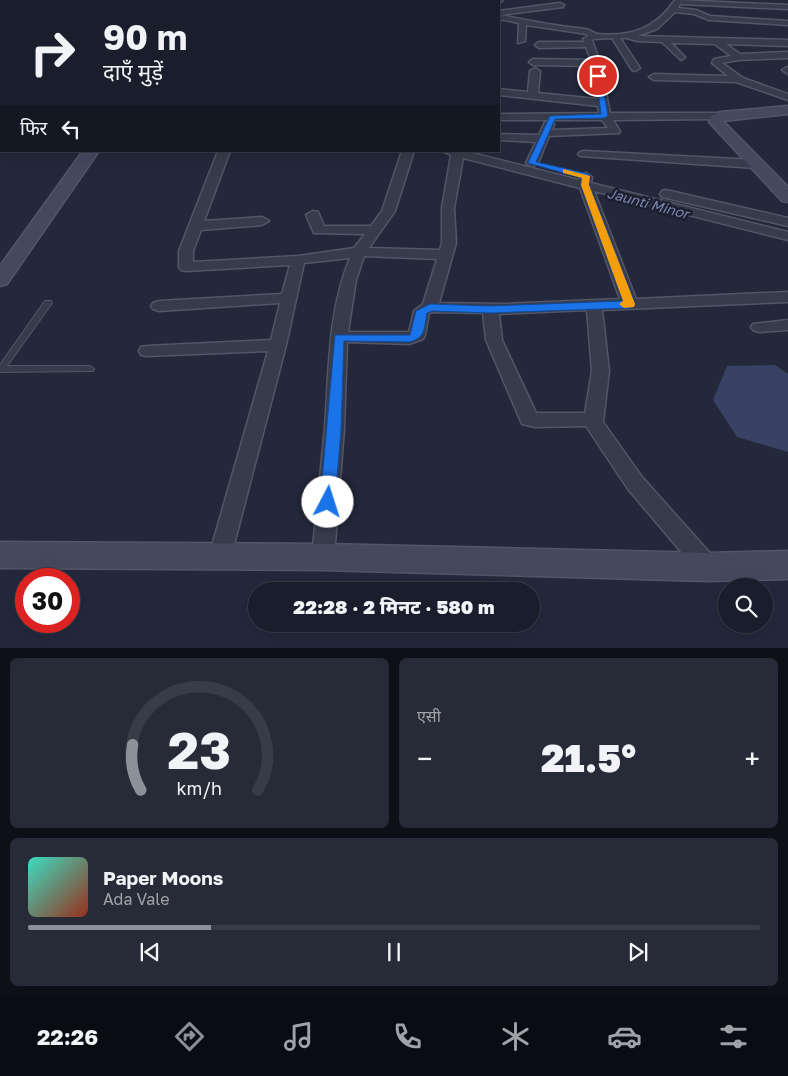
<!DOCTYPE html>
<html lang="hi">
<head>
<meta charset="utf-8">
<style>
	body { margin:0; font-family:"Golos Text","Noto Sans Devanagari",sans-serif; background:#272b38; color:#f1f3f6; height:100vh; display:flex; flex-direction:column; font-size:19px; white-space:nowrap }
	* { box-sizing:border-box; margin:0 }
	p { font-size:16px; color:#9fa2a9 }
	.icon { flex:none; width:28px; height:28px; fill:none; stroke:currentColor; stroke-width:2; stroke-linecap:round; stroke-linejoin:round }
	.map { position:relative; height:648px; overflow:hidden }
	.drawer { display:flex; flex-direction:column; gap:10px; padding:10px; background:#0e1018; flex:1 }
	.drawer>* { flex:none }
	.banner { position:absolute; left:0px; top:0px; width:500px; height:152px; box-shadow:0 5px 20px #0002,0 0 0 1px #383c48; background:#1a1e2c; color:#f1f3f6; overflow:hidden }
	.fabs { position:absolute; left:718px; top:578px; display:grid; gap:10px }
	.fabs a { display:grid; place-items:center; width:55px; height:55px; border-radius:50%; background:#1a1e2c; box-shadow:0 5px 20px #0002,0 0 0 1px #383c48; font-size:25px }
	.speed { position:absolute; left:15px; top:568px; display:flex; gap:10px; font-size:25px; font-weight:700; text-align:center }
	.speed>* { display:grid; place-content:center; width:65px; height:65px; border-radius:50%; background:#1a1e2c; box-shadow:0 5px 20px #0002,0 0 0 1px #383c48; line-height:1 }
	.speed .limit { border:8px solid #d22; background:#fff; color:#111 }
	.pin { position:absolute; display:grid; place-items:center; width:42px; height:42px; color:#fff; margin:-21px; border:2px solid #fff; border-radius:50%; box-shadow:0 1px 5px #0007 }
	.me { position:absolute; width:55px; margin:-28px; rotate:5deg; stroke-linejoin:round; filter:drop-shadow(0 0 4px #0008) }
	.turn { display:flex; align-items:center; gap:18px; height:105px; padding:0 20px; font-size:22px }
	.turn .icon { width:65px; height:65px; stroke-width:2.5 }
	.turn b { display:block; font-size:35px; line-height:42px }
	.then { display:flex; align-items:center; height:48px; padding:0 20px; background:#0003; gap:10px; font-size:19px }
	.big { font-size:38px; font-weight:800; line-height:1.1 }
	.drawer .tile { flex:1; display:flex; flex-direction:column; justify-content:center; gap:8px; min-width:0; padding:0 18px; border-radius:8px; background:#272b38 }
	.drawer .dial { align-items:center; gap:0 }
	.dial svg { height:130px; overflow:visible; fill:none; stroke:#383c48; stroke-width:7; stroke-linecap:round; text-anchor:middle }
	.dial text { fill:#f1f3f6; stroke:none }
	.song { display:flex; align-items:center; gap:15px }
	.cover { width:60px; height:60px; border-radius:8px; background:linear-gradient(135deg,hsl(170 70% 55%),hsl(10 70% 35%)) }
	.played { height:5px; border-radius:2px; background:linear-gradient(90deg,#8c9099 25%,#383c48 25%) }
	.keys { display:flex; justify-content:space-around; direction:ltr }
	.heat { display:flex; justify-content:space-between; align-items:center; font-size:28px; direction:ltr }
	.drawer .tiles { flex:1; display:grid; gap:10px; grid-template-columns:1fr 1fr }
	.tile:last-child { grid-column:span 2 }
	.trip { position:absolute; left:248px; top:582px; width:292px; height:50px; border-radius:25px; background:#1a1e2c; box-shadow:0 5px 20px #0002,0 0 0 1px #383c48; font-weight:800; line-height:50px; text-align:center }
	.tab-bar { display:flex; height:80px; justify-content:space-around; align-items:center; background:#0a0c12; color:#9fa2a9 }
	.tab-bar .icon { width:35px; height:35px }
	.tab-bar .on { color:#8c9099 }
	.tab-bar b { font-size:22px; color:#f1f3f6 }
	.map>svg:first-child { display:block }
	.water { fill:#394164 }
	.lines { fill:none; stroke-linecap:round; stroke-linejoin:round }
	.canal { fill:#394164; fill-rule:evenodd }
	.lane-casing { stroke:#525666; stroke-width:2 }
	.street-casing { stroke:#525666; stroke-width:3 }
	.secondary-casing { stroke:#525666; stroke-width:3 }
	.lane { fill:#373b4b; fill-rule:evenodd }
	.street { fill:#373b4b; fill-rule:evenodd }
	.secondary { fill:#45495e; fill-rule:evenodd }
	.route { fill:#1a73e8; stroke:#114b97 }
	.slow { fill:#f59e0b }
	.labels { text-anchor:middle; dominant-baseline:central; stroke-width:5; stroke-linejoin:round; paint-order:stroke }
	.far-water-label { font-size:14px; font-style:italic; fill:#7b86ae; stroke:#1c2030 }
</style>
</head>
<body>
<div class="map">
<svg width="788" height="649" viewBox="0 0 788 649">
	<rect width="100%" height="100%" fill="#23283b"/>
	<polygon class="water" points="775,365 788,374 788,452 737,437 713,400 727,366"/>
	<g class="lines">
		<rect class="canal" x="0" y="34" width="1" height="4"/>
		<defs>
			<polygon id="lane" points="45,301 51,301 52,303 7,366 90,366 94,369 93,371 0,372 0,365"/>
			<g id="street">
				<polygon points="144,0 314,0 315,1 145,1"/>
				<polygon points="423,0 439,0 440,1 424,1"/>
				<polygon points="494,0 502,0 502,1 499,3"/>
				<path d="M675,0L788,5V9L680,4L678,8L696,10L710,16L788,21V25L709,20L694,14L675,12L657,29L637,36L788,40V46L726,44L740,54L788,52V58L738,60L722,63L743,78L788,94V100L736,82L654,80L649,77L654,74L728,76L712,63L714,59L731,56L715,44L671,43L685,57L681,60L662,42L637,41L627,38H620L640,68L635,71L632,70L612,38L594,39L592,40L600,63L610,113H721L726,116L721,119L613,120L620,131L619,133L549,136L538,163L532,167L526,163L536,142L499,140V134L539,135L545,122L549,121L554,124L552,130L608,128L602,120H499V114L599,113L598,106L499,95V89L528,92L530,71L535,68L540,71L538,93L597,99L592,66L533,65L529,62L533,59L591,60L586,47L539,48L535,45L539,42H584L583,39L588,36L587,34L526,25L525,41L518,43L519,23L499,19V11L560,3L564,5L563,7L501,15C529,21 557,26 585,29C592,30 594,34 598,34C632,37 656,28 675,0Z"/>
				<rect x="0" y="20" width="1" height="4"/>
				<rect x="0" y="66" width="1" height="6"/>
				<polygon points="787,67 788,68 788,74 782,70"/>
				<path d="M218,151H230L204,221L262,217L269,221L262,225L201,230L193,251V262L298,256L354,248L365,234L314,233L306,215L313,211L318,212L324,226H371L382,211L402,151H414L395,211L369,248L440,250L442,243V208L451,155L442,151H464L579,180L582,174L586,173L592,177L591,183L788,232V240L594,191L636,299L788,292V302L602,310L609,371L603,422L642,477L716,560L720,567L716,574L708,577L700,574L628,489L586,426L535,427L522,424L486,340L483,313L433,312L429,313L425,335L423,339L409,344L347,342L344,429L334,557L331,564L323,567L315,564L312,557C316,514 321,471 325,427C329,370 328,311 350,258L304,263L286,345L231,556L228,563L220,566L212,563L209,556L268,351L147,356L141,355L139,351L141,347L147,346L271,340L280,303L159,311L153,309L151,306L153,303L159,301L282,294L290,265L186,271L181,270L179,267V251ZM463,158L580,188L620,299L504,304L439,303L456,243L454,208ZM364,256L437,259L423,304L414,311L409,332H348L356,280ZM587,310L592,371L585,413H536L502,340L499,314Z"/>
				<polygon points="584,151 755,160 761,164 755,168 580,156 578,154 580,152"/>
				<polygon points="666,190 788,218 788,226 662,197 660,194 662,191"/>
				<polygon points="788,320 788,330 759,332 753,330 751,327 753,324"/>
			</g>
			<g id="secondary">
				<rect x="0" y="92" width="1" height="8"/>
				<polygon points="788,106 788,114 723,121 788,187 788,202 782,201 709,122 711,116 721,112"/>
				<polygon points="83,151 99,151 7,284 0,286 0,266"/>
				<polygon points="0,542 323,544 708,553 788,551 788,579 708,581 323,570 0,568"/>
			</g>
		</defs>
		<use href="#lane" class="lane-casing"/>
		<use href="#street" class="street-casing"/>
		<use href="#secondary" class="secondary-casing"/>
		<use href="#lane" class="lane"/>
		<use href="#street" class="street"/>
		<use href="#secondary" class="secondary"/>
	</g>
	<path class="route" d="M596,75L601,76L608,116L604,118L555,119L536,162L589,174V185L635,304L630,308L490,313L432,311L427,313C424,328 426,338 409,342L344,341L341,430L335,502L333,507L328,508L322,507L320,502L335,335H410L416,311L430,304L490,306L623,301L581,185L582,178L528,163L550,116L601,114Z"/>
	<polygon class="slow" points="563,169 590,176 589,185 635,304 634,307 624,308 619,304 623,301 581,185 582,178 563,173"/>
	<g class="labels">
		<g class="far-water-label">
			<text transform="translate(648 203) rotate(15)">Jaunti Minor</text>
		</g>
	</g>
</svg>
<div class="fabs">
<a><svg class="icon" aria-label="search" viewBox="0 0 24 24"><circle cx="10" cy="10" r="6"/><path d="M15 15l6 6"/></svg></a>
</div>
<div class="speed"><div class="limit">30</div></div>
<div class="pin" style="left:598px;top:76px;background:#d93025"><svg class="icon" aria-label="arrive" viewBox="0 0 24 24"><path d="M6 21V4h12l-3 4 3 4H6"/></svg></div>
<svg class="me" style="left:328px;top:502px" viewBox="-20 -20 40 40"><circle r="19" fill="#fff"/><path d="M0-13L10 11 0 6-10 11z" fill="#1a73e8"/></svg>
<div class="trip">22:28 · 2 मिनट · 580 m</div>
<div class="banner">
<div class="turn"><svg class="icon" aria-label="right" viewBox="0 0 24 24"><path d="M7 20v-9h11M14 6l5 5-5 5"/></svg><div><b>90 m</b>दाएँ मुड़ें</div></div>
<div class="then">फिर<svg class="icon" aria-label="left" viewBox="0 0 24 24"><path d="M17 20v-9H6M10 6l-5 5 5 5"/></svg></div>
</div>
</div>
<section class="drawer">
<div class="tiles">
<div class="tile dial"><svg viewBox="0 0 100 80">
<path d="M14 69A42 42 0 1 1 86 69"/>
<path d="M14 69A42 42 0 0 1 9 41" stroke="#8c9099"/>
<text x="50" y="56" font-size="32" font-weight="700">23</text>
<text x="50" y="72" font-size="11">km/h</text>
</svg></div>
<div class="tile"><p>एसी</p>
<div class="heat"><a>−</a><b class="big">21.5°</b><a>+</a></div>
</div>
<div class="tile">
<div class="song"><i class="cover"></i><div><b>Paper Moons</b><p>Ada Vale</p></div></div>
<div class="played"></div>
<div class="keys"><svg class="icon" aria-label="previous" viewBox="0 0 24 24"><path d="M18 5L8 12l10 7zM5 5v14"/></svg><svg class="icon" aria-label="pause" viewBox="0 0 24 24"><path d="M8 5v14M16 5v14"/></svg><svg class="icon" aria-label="next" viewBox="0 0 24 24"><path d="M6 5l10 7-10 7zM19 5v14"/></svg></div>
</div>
</div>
</section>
<nav class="tab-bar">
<b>22:26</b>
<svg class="icon on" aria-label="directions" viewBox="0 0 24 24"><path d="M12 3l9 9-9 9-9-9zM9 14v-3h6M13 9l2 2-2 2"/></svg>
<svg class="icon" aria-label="music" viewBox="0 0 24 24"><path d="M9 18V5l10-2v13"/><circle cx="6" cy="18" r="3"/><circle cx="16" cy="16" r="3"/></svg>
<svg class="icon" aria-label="phone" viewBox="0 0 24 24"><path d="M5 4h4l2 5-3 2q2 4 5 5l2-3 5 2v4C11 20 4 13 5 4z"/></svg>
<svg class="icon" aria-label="climate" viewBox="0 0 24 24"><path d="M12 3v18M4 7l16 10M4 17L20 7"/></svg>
<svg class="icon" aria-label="car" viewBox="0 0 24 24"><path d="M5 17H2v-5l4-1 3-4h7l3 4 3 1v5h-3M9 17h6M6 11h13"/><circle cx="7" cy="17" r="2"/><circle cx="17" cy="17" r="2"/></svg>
<svg class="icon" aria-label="filters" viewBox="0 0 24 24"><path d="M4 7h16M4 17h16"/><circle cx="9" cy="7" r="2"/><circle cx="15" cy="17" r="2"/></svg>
</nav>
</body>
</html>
